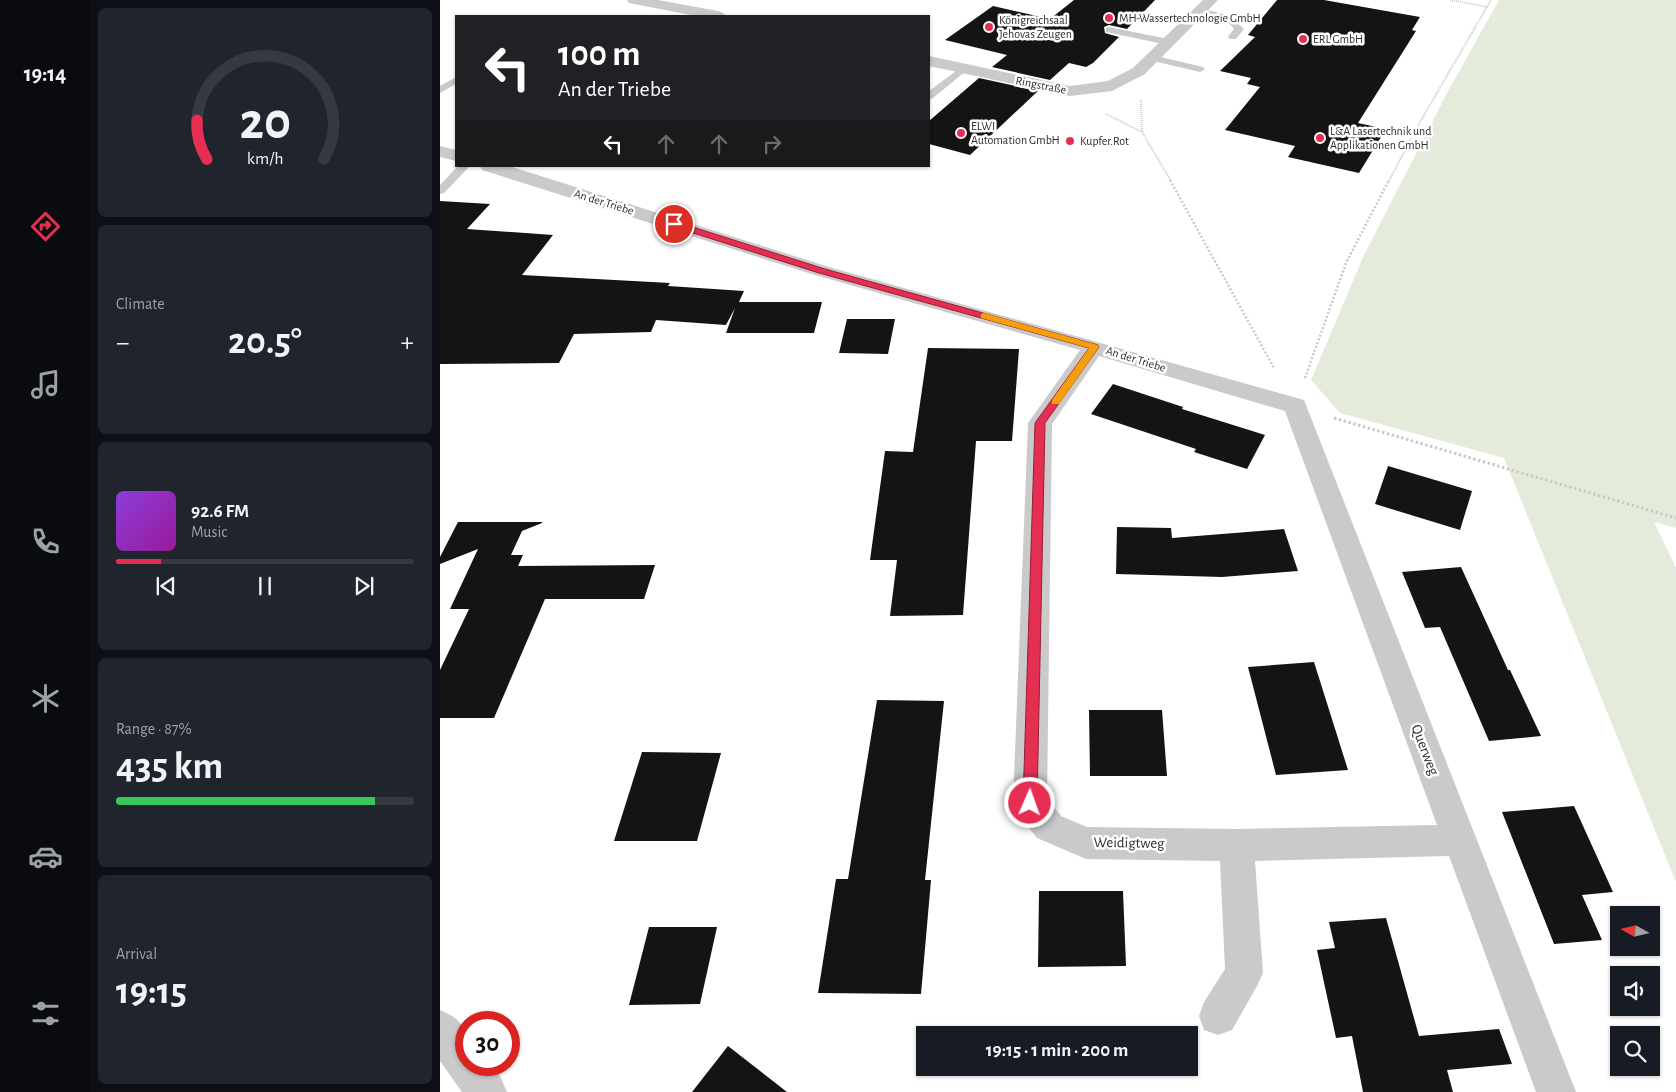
<!DOCTYPE html>
<html lang="en">
<head>
<meta charset="utf-8">
<style>
	body { margin:0; font-family:"Alegreya Sans",sans-serif; background:#20242c; color:#f1f3f6; height:100vh; display:flex; flex-direction:column; font-size:19px; white-space:nowrap }
	* { box-sizing:border-box; margin:0 }
	p { font-size:16px; color:#9ea1a6 }
	.icon { flex:none; width:28px; height:28px; fill:none; stroke:currentColor; stroke-width:2; stroke-linecap:round; stroke-linejoin:round }
	.map { position:relative; flex:1; overflow:hidden }
	.side { display:flex; flex-direction:column; gap:8px; padding:8px; background:#0d0f14; width:350px }
	.side>* { flex:none }
	.banner { position:absolute; left:15px; top:15px; width:475px; height:152px; border-radius:0px; box-shadow:0 1px 4px #0004; background:#202124; color:#fff; overflow:hidden }
	.needle { width:32px; rotate:278deg }
	.fabs { position:absolute; left:1170px; top:906px; display:grid; gap:10px }
	.fabs a { display:grid; place-items:center; width:50px; height:50px; border-radius:0px; background:#171b24; box-shadow:0 1px 4px #0004; font-size:25px }
	.speed { position:absolute; left:15px; top:1011px; display:flex; gap:10px; font-size:25px; font-weight:700; text-align:center }
	.speed>* { display:grid; place-content:center; width:65px; height:65px; border-radius:50%; background:#171b24; box-shadow:0 1px 4px #0004; line-height:1 }
	.speed .limit { border:8px solid #d22; background:#fff; color:#111 }
	.pin { position:absolute; display:grid; place-items:center; width:42px; height:42px; color:#fff; margin:-21px; border:2px solid #fff; border-radius:50%; box-shadow:0 1px 5px #0007 }
	.me { position:absolute; width:55px; margin:-28px; rotate:2deg; stroke-linejoin:round; filter:drop-shadow(0 0 4px #0008) }
	.turn { display:flex; align-items:center; gap:18px; height:105px; padding:0 20px; font-size:22px }
	.turn .icon { width:65px; height:65px; stroke-width:2.5 }
	.turn b { display:block; font-size:35px; line-height:42px }
	.lanes { display:flex; align-items:center; height:48px; padding:0 20px; background:#0003; justify-content:center; gap:25px; direction:ltr }
	.lanes .off { opacity:.35 }
	.big { font-size:38px; font-weight:600; line-height:1.1 }
	.side .widget { flex:1; display:flex; flex-direction:column; justify-content:center; gap:8px; min-width:0; padding:0 18px; border-radius:8px; background:#20242c }
	.side .dial { align-items:center; gap:0 }
	.dial svg { height:130px; overflow:visible; fill:none; stroke:#363941; stroke-width:7; stroke-linecap:round; text-anchor:middle }
	.dial text { fill:#f1f3f6; stroke:none }
	.song { display:flex; align-items:center; gap:15px }
	.cover { width:60px; height:60px; border-radius:8px; background:linear-gradient(135deg,hsl(270 70% 55%),hsl(300 70% 35%)) }
	.played { height:5px; border-radius:2px; background:linear-gradient(90deg,#e52f52 15%,#363941 15%) }
	.keys { display:flex; justify-content:space-around; direction:ltr }
	.heat { display:flex; justify-content:space-between; align-items:center; font-size:28px; direction:ltr }
	.charge { height:8px; border-radius:4px; background:linear-gradient(90deg,#34c759 87%,#363941 0) }
	.trip { position:absolute; left:476px; top:1026px; width:282px; height:50px; border-radius:0px; background:#171b24; box-shadow:0 1px 4px #0004; font-weight:600; line-height:50px; text-align:center }
	main { display:flex; flex:1; min-height:0 }
	.tabs { display:flex; flex-direction:column; width:90px; justify-content:space-around; align-items:center; background:#090b0e; color:#9ea1a6 }
	.tabs .icon { width:35px; height:35px }
	.tabs .selected { color:#e52f52 }
	.tabs b { font-size:22px; color:#f1f3f6 }
	.map>svg:first-child { display:block }
	.green { fill:#e5ebdb }
	.building { fill:#141414 }
	.lines { fill:none; stroke-linecap:round; stroke-linejoin:round }
	.path-far2 { stroke:#cacaca; stroke-width:2; stroke-dasharray:1 1; stroke-linecap:butt }
	.path-far1 { stroke:#cacaca; stroke-width:2.5; stroke-dasharray:2 2; stroke-linecap:butt }
	.path { stroke:#cacaca; stroke-width:3; stroke-dasharray:2.5 2.5; stroke-linecap:butt }
	.service { fill:#cacaca; fill-rule:evenodd }
	.minor { fill:#cacaca; fill-rule:evenodd }
	.tertiary { fill:#cacaca; fill-rule:evenodd }
	.route { fill:#e52f52; stroke:#951f35 }
	.slow { fill:#f59e0b }
	.poi-dot { fill:#e52f52; stroke:#fff; stroke-width:2 }
	.labels { text-anchor:middle; dominant-baseline:central; stroke-width:5; stroke-linejoin:round; paint-order:stroke }
	.far-poi-label { font-size:12px; fill:#2d2d2d; stroke:#fff; text-anchor:start }
	.far-street-label { font-size:12px; fill:#2d2d2d; stroke:#fff }
	.street-label { font-size:15px; fill:#2d2d2d; stroke:#fff }
</style>
</head>
<body>
<main>
<nav class="tabs">
<b>19:14</b>
<svg class="icon selected" aria-label="directions" viewBox="0 0 24 24"><path d="M12 3l9 9-9 9-9-9zM9 14v-3h6M13 9l2 2-2 2"/></svg>
<svg class="icon" aria-label="music" viewBox="0 0 24 24"><path d="M9 18V5l10-2v13"/><circle cx="6" cy="18" r="3"/><circle cx="16" cy="16" r="3"/></svg>
<svg class="icon" aria-label="phone" viewBox="0 0 24 24"><path d="M5 4h4l2 5-3 2q2 4 5 5l2-3 5 2v4C11 20 4 13 5 4z"/></svg>
<svg class="icon" aria-label="climate" viewBox="0 0 24 24"><path d="M12 3v18M4 7l16 10M4 17L20 7"/></svg>
<svg class="icon" aria-label="car" viewBox="0 0 24 24"><path d="M5 17H2v-5l4-1 3-4h7l3 4 3 1v5h-3M9 17h6M6 11h13"/><circle cx="7" cy="17" r="2"/><circle cx="17" cy="17" r="2"/></svg>
<svg class="icon" aria-label="filters" viewBox="0 0 24 24"><path d="M4 7h16M4 17h16"/><circle cx="9" cy="7" r="2"/><circle cx="15" cy="17" r="2"/></svg>
</nav>
<section class="side">
<div class="widget dial"><svg viewBox="0 0 100 80">
<path d="M14 69A42 42 0 1 1 86 69"/>
<path d="M14 69A42 42 0 0 1 8 45" stroke="#e52f52"/>
<text x="50" y="56" font-size="32" font-weight="700">20</text>
<text x="50" y="72" font-size="11">km/h</text>
</svg></div>
<div class="widget"><p>Climate</p>
<div class="heat"><a>−</a><b class="big">20.5°</b><a>+</a></div>
</div>
<div class="widget">
<div class="song"><i class="cover"></i><div><b>92.6 FM</b><p>Music</p></div></div>
<div class="played"></div>
<div class="keys"><svg class="icon" aria-label="previous" viewBox="0 0 24 24"><path d="M18 5L8 12l10 7zM5 5v14"/></svg><svg class="icon" aria-label="pause" viewBox="0 0 24 24"><path d="M8 5v14M16 5v14"/></svg><svg class="icon" aria-label="next" viewBox="0 0 24 24"><path d="M6 5l10 7-10 7zM19 5v14"/></svg></div>
</div>
<div class="widget"><p>Range · 87%</p><b class="big">435 km</b><div class="charge"></div></div>
<div class="widget"><p>Arrival</p><b class="big">19:15</b></div>
</section>
<div class="map">
<svg width="1236" height="1092" viewBox="0 0 1236 1092">
	<rect width="100%" height="100%" fill="#fff"/>
	<polygon class="green" points="1059,0 1236,0 1236,528 1214,522 1236,568 1236,882 1064,458 900,413 871,380 924,255 1007,93"/>
	<g class="building">
		<polygon points="634,0 715,0 687,29 669,25 664,27 665,33 679,37 653,63 646,67 629,63 610,80 552,67 567,55 505,40 553,6 610,19"/>
		<polygon points="837,0 884,0 980,17 972,30 976,31 918,123 946,129 919,173 848,157 855,146 785,130 820,87 807,84 811,78 780,71 815,37 808,35"/>
		<polygon points="539,78 598,91 530,155 489,144 489,121"/>
		<polygon points="0,201 50,204 27,229 113,235 82,275 230,283 228,286 304,291 299,302 382,302 374,333 286,333 295,308 286,325 216,320 211,332 134,334 119,363 0,364"/>
		<polygon points="407,319 455,319 448,354 399,353"/>
		<polygon points="488,348 579,349 572,441 536,441 523,615 450,616 457,560 430,560 445,451 473,452"/>
		<polygon points="673,384 743,407 742,409 825,435 807,469 754,452 756,449 651,414"/>
		<polygon points="948,466 1032,491 1020,530 935,504"/>
		<polygon points="18,522 102,522 102,523 82,531 71,555 83,555 78,566 215,565 204,599 105,599 54,718 0,718 0,670 29,609 10,609 38,549 0,564 0,557"/>
		<polygon points="677,527 731,528 732,538 844,529 858,571 782,577 676,574"/>
		<polygon points="1021,567 1068,670 1070,670 1101,736 1049,741 1000,627 985,628 962,572"/>
		<polygon points="874,662 908,770 836,775 808,667"/>
		<polygon points="437,700 504,701 485,880 491,880 481,994 378,993 396,879 408,879"/>
		<polygon points="649,710 722,710 727,776 650,776"/>
		<polygon points="202,752 281,753 257,841 174,841"/>
		<polygon points="1134,806 1173,892 1142,895 1162,940 1114,944 1062,812"/>
		<polygon points="599,891 683,891 686,966 598,967"/>
		<polygon points="946,918 979,1036 1059,1029 1072,1064 1007,1070 1013,1092 923,1092 912,1036 896,1038 877,950 895,948 889,922"/>
		<polygon points="209,927 277,927 260,1004 189,1005"/>
		<polygon points="288,1046 347,1092 252,1092"/>
	</g>
	<g class="lines">
		<g class="path-far2">
			<polyline points="1010,0 1048,7"/>
			<polyline points="701,100 702,132"/>
			<polyline points="666,114 702,132 731,181"/>
			<polyline points="949,181 976,129 1051,0"/>
		</g>
		<g class="path-far1">
			<polyline points="730,180 834,368"/>
			<polyline points="865,378 906,263 949,180"/>
		</g>
		<polyline class="path" points="894,418 1236,518"/>
		<g class="service">
			<path d="M760,8L790,16L804,29L796,39H790L788,37L794,29C785,16 771,16 757,13V9Z"/>
			<polygon points="669,27 728,39 733,42 728,45 666,32 666,28"/>
			<polygon points="712,55 763,67 765,69 760,72 709,60 707,58"/>
			<polygon points="523,66 526,67 526,71 493,98 489,99 489,91"/>
			<polygon points="16,77 16,84 0,93 0,86"/>
			<polygon points="18,166 30,166 4,193 0,194 0,185"/>
		</g>
		<g class="minor">
			<polygon points="187,0 218,0 278,11 283,13 286,16 256,16 194,4 189,3"/>
			<polygon points="763,0 778,0 705,74 672,91 630,96 489,66 489,56 630,86 668,81 693,68"/>
			<polygon points="0,146 16,150 16,161 0,157"/>
			<path d="M40,166H69L389,267L864,400L1136,1092H1096L1009,856L815,861L823,973L817,986L792,1030L778,1035L764,1030L759,1016L764,1002L785,969L780,861L646,859L597,838L578,814L573,803L588,423L640,350L375,275L42,170ZM659,356L845,411L997,825L797,829L647,827L621,816L607,798L612,424Z"/>
		</g>
		<path class="tertiary" d="M0,1010C30,1022 26,1036 26,1065H52L61,1078L67,1092H22L0,1061Z"/>
	</g>
	<polygon class="route" points="231,222 237,222 385,269 658,345 659,347 605,423 597,803 595,807 590,809 585,807 583,803 595,423 649,348 379,273 231,226"/>
	<polygon class="slow" points="544,313 658,345 659,347 619,404 612,404 612,400 649,348 541,318 541,314"/>
	<g class="poi-dot">
		<circle cx="669" cy="18" r="5"/>
		<circle cx="549" cy="27" r="5"/>
		<circle cx="863" cy="39" r="5"/>
		<circle cx="521" cy="133" r="5"/>
		<circle cx="880" cy="138" r="5"/>
		<circle cx="630" cy="141" r="5"/>
	</g>
	<g class="labels">
		<g class="far-poi-label">
			<text x="679" y="18">MH-Wassertechnologie GmbH</text>
			<text x="559" y="20">Königreichsaal<tspan x="559" dy="14">Jehovas Zeugen</tspan></text>
			<text x="873" y="39">ERL GmbH</text>
			<text x="531" y="126">ELWI<tspan x="531" dy="14">Automation GmbH</tspan></text>
			<text x="890" y="131">L&amp;A Lasertechnik und<tspan x="890" dy="14">Applikationen GmbH</tspan></text>
			<text x="640" y="141">Kupfer.Rot</text>
		</g>
		<g class="far-street-label">
			<text transform="translate(601 85) rotate(11)">Ringstraße</text>
			<text transform="translate(164 202) rotate(17)">An der Triebe</text>
			<text transform="translate(696 359) rotate(17)">An der Triebe</text>
		</g>
		<g class="street-label">
			<text transform="translate(985 750) rotate(69)">Querweg</text>
			<text transform="translate(689 843) rotate(1)">Weidigtweg</text>
		</g>
	</g>
</svg>
<div class="fabs">
<a><svg class="needle" viewBox="-14 -14 28 28"><path d="M0-13l5 13h-10z" fill="#e53935"/><path d="M0 13l5-13h-10z" fill="#9ea1a6"/></svg></a>
<a><svg class="icon" aria-label="sound" viewBox="0 0 24 24"><path d="M4 9h4l5-4v14l-5-4H4zM17 9q2 3 0 6"/></svg></a>
<a><svg class="icon" aria-label="search" viewBox="0 0 24 24"><circle cx="10" cy="10" r="6"/><path d="M15 15l6 6"/></svg></a>
</div>
<div class="speed"><div class="limit">30</div></div>
<div class="pin" style="left:234px;top:224px;background:#d93025"><svg class="icon" aria-label="arrive" viewBox="0 0 24 24"><path d="M6 21V4h12l-3 4 3 4H6"/></svg></div>
<svg class="me" style="left:590px;top:803px" viewBox="-20 -20 40 40"><circle r="17" fill="#e52f52" stroke="#fff" stroke-width="3"/><path d="M0-11L8 9 0 5-8 9z" fill="#fff"/></svg>
<div class="trip">19:15 · 1 min · 200 m</div>
<div class="banner">
<div class="turn"><svg class="icon" aria-label="left" viewBox="0 0 24 24"><path d="M17 20v-9H6M10 6l-5 5 5 5"/></svg><div><b>100 m</b>An der Triebe</div></div>
<div class="lanes"><svg class="icon" aria-label="left" viewBox="0 0 24 24"><path d="M17 20v-9H6M10 6l-5 5 5 5"/></svg><svg class="icon off" aria-label="ahead" viewBox="0 0 24 24"><path d="M12 20V5M6 11l6-6 6 6"/></svg><svg class="icon off" aria-label="ahead" viewBox="0 0 24 24"><path d="M12 20V5M6 11l6-6 6 6"/></svg><svg class="icon off" aria-label="right" viewBox="0 0 24 24"><path d="M7 20v-9h11M14 6l5 5-5 5"/></svg></div>
</div>
</div>
</main>
</body>
</html>
